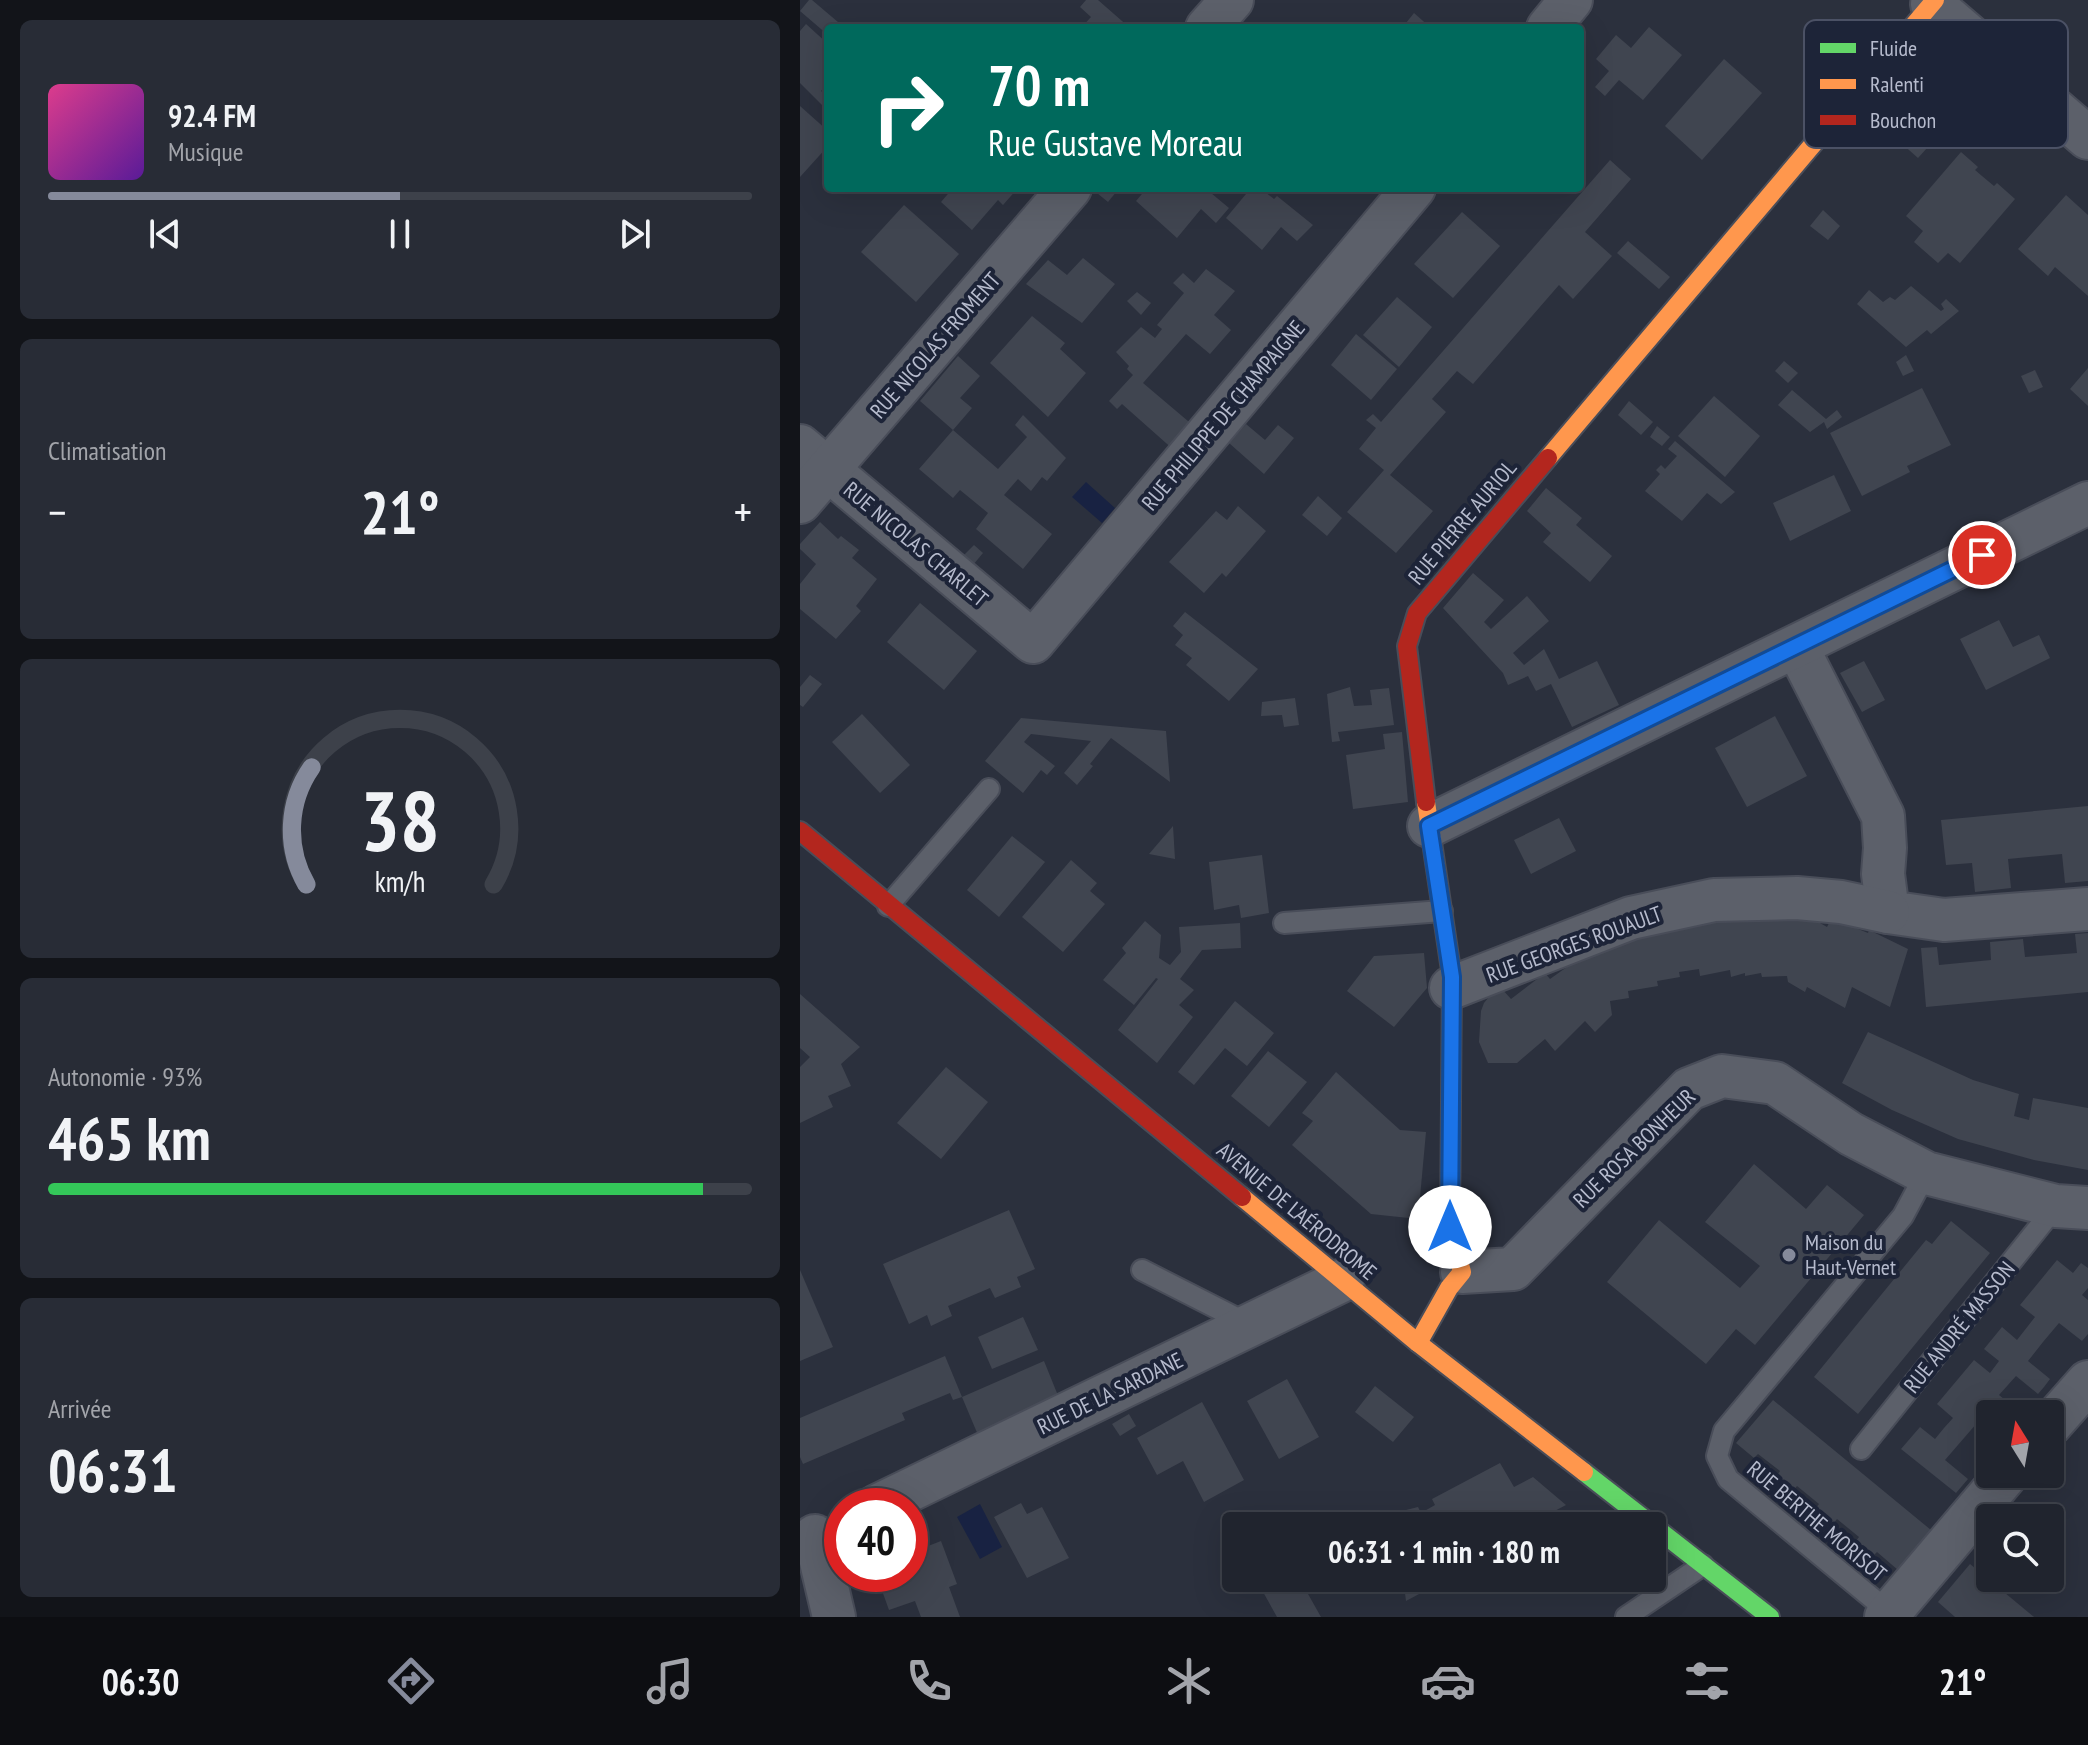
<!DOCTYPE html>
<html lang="fr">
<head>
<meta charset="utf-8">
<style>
	body { margin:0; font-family:"PT Sans Narrow",sans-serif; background:#282c36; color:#f1f3f6; height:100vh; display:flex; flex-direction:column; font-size:30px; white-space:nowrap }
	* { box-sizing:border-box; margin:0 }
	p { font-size:26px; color:#a2a4aa }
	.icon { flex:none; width:44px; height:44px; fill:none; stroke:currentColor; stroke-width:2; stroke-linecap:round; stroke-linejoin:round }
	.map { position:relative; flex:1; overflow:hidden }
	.details { display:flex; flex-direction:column; gap:20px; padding:20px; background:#121419; width:800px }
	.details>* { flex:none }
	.hud { position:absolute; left:24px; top:24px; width:760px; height:168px; border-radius:8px; box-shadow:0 8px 32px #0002,0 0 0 2px #3d414a; background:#00695c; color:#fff; overflow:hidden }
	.needle { width:52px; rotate:349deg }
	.fabs { position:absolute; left:1176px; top:1400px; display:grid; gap:16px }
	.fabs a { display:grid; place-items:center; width:88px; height:88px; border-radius:8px; background:#20242e; box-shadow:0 8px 32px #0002,0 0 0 2px #3d414a; font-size:40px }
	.speed { position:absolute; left:24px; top:1488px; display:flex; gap:16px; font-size:40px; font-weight:700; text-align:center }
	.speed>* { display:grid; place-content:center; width:104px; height:104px; border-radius:50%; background:#20242e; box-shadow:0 8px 32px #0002,0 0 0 2px #3d414a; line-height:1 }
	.speed .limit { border:12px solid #d22; background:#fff; color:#111 }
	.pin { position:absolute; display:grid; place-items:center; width:68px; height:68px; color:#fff; margin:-34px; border:4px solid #fff; border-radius:50%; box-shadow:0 2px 8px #0007 }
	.me { position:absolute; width:88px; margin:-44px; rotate:0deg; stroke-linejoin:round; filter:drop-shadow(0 0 6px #0008) }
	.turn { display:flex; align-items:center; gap:28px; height:168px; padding:0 32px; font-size:36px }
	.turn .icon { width:104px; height:104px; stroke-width:2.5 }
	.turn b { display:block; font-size:56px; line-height:68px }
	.big { font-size:60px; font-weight:600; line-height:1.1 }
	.details .tile { flex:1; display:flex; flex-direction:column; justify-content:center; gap:12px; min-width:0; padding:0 28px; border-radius:12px; background:#282c36 }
	.details .dial { align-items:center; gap:0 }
	.dial svg { height:208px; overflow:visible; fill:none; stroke:#3d414a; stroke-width:7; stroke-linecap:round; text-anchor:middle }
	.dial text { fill:#f1f3f6; stroke:none }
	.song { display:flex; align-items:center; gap:24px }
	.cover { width:96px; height:96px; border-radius:12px; background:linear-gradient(135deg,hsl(330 70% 55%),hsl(270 70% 35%)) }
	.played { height:8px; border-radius:4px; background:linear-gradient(90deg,#858a9b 50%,#3d414a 50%) }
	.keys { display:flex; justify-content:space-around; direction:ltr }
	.heat { display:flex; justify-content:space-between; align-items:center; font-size:44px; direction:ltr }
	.charge { height:12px; border-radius:6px; background:linear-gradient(90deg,#34c759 93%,#3d414a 0) }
	.trip { position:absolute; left:422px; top:1512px; width:444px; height:80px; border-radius:8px; background:#20242e; box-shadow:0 8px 32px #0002,0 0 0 2px #3d414a; font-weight:600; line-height:80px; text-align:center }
	.tab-bar { display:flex; height:128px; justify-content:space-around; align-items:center; background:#0d0e12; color:#a2a4aa }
	.tab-bar .icon { width:56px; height:56px }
	.tab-bar .active { color:#858a9b }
	.tab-bar b { font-size:36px; color:#f1f3f6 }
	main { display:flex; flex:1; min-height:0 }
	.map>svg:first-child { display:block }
	.water { fill:#182242 }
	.building { fill:#404550 }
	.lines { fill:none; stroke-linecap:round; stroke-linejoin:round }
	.lane-casing { stroke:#494d59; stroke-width:24 }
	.street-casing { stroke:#494d59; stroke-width:46 }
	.fast-casing { stroke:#494d59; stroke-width:22 }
	.slow-casing { stroke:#494d59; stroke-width:22 }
	.jam-casing { stroke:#494d59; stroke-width:22 }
	.lane { stroke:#5c606a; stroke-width:20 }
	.street { stroke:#5c606a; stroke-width:42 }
	.fast { stroke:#63d668; stroke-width:18 }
	.slow { stroke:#ff974d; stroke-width:18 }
	.jam { stroke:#b3261e; stroke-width:18 }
	.route-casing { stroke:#114b97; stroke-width:20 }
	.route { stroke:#1a73e8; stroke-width:14 }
	.poi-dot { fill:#858a9b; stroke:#1d2438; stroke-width:3 }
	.labels { text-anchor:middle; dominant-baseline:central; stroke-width:8; stroke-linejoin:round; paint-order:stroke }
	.street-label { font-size:22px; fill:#b6bbcd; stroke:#1d2438 }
	.poi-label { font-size:22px; fill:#b6bbcd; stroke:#1d2438; text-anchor:start }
	.key { fill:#1d2438; stroke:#4b5165; stroke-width:2 }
	.key-label { font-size:22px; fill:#b6bbcd }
</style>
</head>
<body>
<main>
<section class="details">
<div class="tile">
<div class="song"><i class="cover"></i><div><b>92.4 FM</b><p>Musique</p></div></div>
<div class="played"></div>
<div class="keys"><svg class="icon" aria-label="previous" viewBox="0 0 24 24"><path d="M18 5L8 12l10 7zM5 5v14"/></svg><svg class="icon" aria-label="pause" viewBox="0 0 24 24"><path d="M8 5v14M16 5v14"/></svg><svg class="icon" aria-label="next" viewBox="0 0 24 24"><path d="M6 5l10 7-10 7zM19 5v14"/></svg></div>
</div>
<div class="tile"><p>Climatisation</p>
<div class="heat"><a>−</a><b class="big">21°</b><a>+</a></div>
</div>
<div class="tile dial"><svg viewBox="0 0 100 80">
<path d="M14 69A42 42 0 1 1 86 69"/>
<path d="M14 69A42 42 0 0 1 16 24" stroke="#858a9b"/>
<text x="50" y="56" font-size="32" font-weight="700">38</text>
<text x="50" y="72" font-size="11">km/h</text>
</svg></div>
<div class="tile"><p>Autonomie · 93%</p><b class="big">465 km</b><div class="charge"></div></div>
<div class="tile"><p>Arrivée</p><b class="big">06:31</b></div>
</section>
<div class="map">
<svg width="1288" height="1617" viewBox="0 0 1288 1617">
	<rect width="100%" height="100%" fill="#2b303d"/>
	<g class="water">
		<polygon points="286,482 315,508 302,523 272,497"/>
		<polygon points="180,1504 202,1547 180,1559 157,1517"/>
	</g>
	<g class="building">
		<polygon points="9,0 12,0 45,28 28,28 28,35 0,11"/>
		<polygon points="286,0 298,0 330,28 281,28 291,17 280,7"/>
		<polygon points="614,13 631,28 602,28"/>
		<polygon points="6,24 28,44 28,63 23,69 28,73 28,83 21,91 28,97 28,111 0,83 0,31"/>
		<polygon points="849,27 882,55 843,100 819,80 805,96 795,87 809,71 796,59 816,35 831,48"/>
		<polygon points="924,59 962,93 902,160 865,126"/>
		<polygon points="1127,73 1165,106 1118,158 1081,125"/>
		<polygon points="0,106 28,131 28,146 0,177"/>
		<polygon points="1161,152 1178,167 1175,170 1182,176 1194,186 1197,183 1215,199 1160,263 1148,253 1138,263 1114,242 1123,231 1106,216"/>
		<polygon points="810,160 831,179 785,232 812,256 773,299 759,285 673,384 657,371 632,399 646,412 590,475 633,511 596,553 547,512 584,470 559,449 576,428 566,420 573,414 581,422"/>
		<polygon points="153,188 218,188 203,205 198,200 172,230 141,202"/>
		<polygon points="302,188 313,188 317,191 308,202 297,193"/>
		<polygon points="347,188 405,188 429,208 416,223 401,209 377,238 336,201"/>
		<polygon points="451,188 460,188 474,199 477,196 513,225 497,241 481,227 462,250 426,218"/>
		<polygon points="1266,195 1288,215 1288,296 1255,267 1248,276 1218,249"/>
		<polygon points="104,205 159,254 116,302 61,252"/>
		<polygon points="1023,210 1040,226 1028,240 1010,226"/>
		<polygon points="662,212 700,246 653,298 614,264"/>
		<polygon points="828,241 870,277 859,289 817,253"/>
		<polygon points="283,258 315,284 282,323 226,284 248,260 267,275"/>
		<polygon points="406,269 435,291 414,315 431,330 410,354 386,334 343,383 395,427 375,451 322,404 317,409 309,401 333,375 327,369 329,366 316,352 341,327 355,338 362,329 357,325 384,293 373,283 383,273 394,283"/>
		<polygon points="1111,286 1141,311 1144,309 1141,304 1146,299 1159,311 1131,334 1127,330 1106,347 1057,304 1069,290 1083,302 1090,297 1095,300"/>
		<polygon points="337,292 351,303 341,315 327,301"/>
		<polygon points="597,297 632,327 599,367 563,335"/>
		<polygon points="232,316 265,343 260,349 286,373 248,417 190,363"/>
		<polygon points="556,334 597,369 571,400 531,365"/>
		<polygon points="1106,355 1114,371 1103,376 1096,362"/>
		<polygon points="158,356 180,376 160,398 172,408 153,430 120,401"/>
		<polygon points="984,361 998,373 988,383 975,371"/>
		<polygon points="1288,368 1288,406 1270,389"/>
		<polygon points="1235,370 1243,387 1229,393 1221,376"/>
		<polygon points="1122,388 1151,445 1107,466 1110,472 1062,496 1030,433"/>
		<polygon points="992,390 1026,419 1037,410 1042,417 1027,429 1024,422 1010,432 978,405"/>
		<polygon points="914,396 960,436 925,477 878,436"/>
		<polygon points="829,401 853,422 841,435 818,415"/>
		<polygon points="223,415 266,458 247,481 242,477 231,491 218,479 204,495 252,534 223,569 176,529 188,513 160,490 153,498 119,469 153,430 198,469 227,437 215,425"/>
		<polygon points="446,424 465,440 478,425 494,438 464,474 429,443"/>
		<polygon points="857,426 870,437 862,446 850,437"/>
		<polygon points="875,441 935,492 921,504 907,493 882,521 845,491 860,474 856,470 861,465 865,469 877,456 868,449"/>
		<polygon points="1034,475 1051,511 990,541 973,503"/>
		<polygon points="746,488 782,518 776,525 812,556 790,582 743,542 751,533 727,511"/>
		<polygon points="518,496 542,518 527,536 502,515"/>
		<polygon points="438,506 466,531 426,577 422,573 404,593 369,562 416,511 427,520"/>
		<polygon points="20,522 38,539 41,536 59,550 52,558 77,579 56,606 61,611 36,639 0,609 0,584 16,564 0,549 0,544"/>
		<polygon points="174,545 183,553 173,565 163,556"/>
		<polygon points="673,573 704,600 684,622 691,629 727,596 749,621 713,653 724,665 744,649 759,679 797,661 819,705 772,727 751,684 736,691 728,676 708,685 703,673 643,608"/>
		<polygon points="120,603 177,651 144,690 87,642"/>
		<polygon points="385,612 458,669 429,701 386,665 392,658 375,645 383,635 373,626"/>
		<polygon points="1199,620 1213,647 1239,635 1250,658 1186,690 1160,639"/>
		<polygon points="1064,661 1085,700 1062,712 1040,673"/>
		<polygon points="10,675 22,684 3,707 0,705 0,687"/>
		<polygon points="550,687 554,706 572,705 570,690 589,688 594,725 538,732 540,741 532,742 527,694"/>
		<polygon points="495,698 499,725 484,727 482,715 461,716 462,702"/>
		<polygon points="62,714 110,765 80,793 32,742"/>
		<polygon points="975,716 1007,776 947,807 915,748"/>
		<polygon points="221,718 366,731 370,782 311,738 290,764 293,766 277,785 264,773 291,741 231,734 224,742 255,766 247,775 241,770 223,793 185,761"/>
		<polygon points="602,732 608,802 553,809 546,755 585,749 583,734"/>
		<polygon points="1288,806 1288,881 1265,883 1262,854 1208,859 1211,888 1175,892 1172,863 1146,865 1141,820"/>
		<polygon points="759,818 776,851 731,874 714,840"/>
		<polygon points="373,826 375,859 349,854"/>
		<polygon points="212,836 245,862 199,917 167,890"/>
		<polygon points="462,855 469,913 441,918 439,905 414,910 409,862"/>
		<polygon points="271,860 297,883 290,891 305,904 263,952 222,917"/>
		<polygon points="980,917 980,921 1013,919 1027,927 1030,921 1046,924 1068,933 1069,930 1108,949 1090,1007 1052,987 1045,1008 1007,987 1005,992 988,982 987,976 962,977 961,973 945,976 945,973 931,977 930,970 900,976 899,969 879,972 880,977 857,981 858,986 828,991 829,998 810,1001 812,1015 795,1032 785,1021 755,1051 745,1039 717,1063 688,1063 679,1042 681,1011 684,1003 692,993 702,989 711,999 745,973 750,979 781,957 826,943 825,941 935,918 936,921"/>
		<polygon points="345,921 361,935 359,958 370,965 381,952 379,927 440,923 441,948 402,950 380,979 394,990 379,1005 393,1017 357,1063 318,1030 358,979 356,978 334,1005 303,980 326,953 322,948"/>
		<polygon points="1288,933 1288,992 1126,1007 1121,948 1137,947 1139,965 1191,960 1190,942 1223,939 1225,957 1277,953 1275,934"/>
		<polygon points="624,953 627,988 594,1027 547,991 574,956"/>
		<polygon points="0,994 60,1047 41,1064 51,1086 28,1096 33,1107 0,1123 0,1067 10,1057 0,1048"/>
		<polygon points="435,1001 474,1033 447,1066 425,1048 394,1085 378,1072"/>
		<polygon points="1068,1032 1173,1080 1219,1094 1214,1116 1229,1120 1233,1098 1288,1108 1288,1170 1234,1160 1158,1139 1092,1110 1042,1083"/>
		<polygon points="468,1051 507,1082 469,1127 431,1096"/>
		<polygon points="146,1067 188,1102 141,1159 97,1123"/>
		<polygon points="536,1072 600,1130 626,1132 618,1219 571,1214 492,1145 513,1121 502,1113"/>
		<polygon points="954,1164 1006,1209 1027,1185 1064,1215 955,1345 936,1329 906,1364 807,1282 859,1220 940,1288 960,1266 905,1222"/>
		<polygon points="209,1210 235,1269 217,1277 221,1287 195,1298 190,1288 148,1306 152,1316 131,1326 127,1315 109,1324 83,1264"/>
		<polygon points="1151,1221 1190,1253 1058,1414 1014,1377 1126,1240 1132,1244"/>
		<polygon points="1257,1260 1273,1273 1281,1263 1288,1268 1288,1288 1282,1295 1288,1300 1288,1334 1282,1341 1259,1323 1243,1342 1228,1361 1250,1379 1244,1387 1238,1394 1216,1376 1199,1395 1222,1414 1190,1414 1190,1434 1177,1423 1145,1460 1168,1479 1156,1493 1101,1449 1120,1427 1135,1439 1144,1428 1153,1418 1137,1404 1174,1360 1190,1373 1199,1361 1184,1349 1202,1327 1217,1340 1235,1317 1220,1305"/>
		<polygon points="0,1270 33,1347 0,1361"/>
		<polygon points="223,1317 238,1350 192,1369 178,1337"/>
		<polygon points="145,1356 162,1397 153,1400 150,1393 102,1413 105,1420 3,1464 0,1457 0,1418"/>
		<polygon points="244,1361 261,1403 178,1435 162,1397"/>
		<polygon points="487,1379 519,1437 479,1459 447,1401"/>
		<polygon points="575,1386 614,1417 593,1442 555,1412"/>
		<polygon points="973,1400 1131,1530 1098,1570 1077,1552 1072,1557 1055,1542 1059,1537 1037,1519 1033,1524 1015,1509 1019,1504 997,1486 993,1491 976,1477 980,1471 958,1454 954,1458 936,1443"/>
		<polygon points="402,1402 444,1480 404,1502 383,1461 357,1475 337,1438"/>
		<polygon points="329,1414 336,1426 320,1436 312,1424"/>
		<polygon points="700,1463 714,1487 733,1477 766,1505 726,1526 597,1526 594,1513 618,1507 621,1513 635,1505 632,1499"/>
		<polygon points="221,1503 227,1514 242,1507 269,1558 227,1578 194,1517"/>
		<polygon points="141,1541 157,1584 149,1587 160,1617 121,1617 115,1601 89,1610 76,1574 110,1574 110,1553"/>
		<polygon points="436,1562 436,1578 499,1578 521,1617 477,1617 457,1581 441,1590 428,1566"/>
		<polygon points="1170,1564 1234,1617 1155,1617 1138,1602"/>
		<polygon points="585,1578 649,1578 606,1601 605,1593 595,1594 595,1584 586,1585"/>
	</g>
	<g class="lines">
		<defs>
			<g id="lane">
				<polyline points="88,906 189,789"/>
				<polyline points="484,923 642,911"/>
				<polyline points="342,1270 450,1325"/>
				<polyline points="1061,1449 1256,1206"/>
				<polyline points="826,1617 903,1565"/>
				<polyline points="1095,1617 928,1479 917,1456 924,1431 1103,1216 1126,1173"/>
			</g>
			<g id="street">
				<polyline points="1132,4 1288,138"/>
				<polyline points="407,28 432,0"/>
				<polyline points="748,28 771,0"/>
				<polyline points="0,446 233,642 614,188"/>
				<polyline points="0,502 270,188"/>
				<polyline points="997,647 1083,816 1085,848 1083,874 1088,912 1144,920 1288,909"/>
				<polyline points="629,826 1288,503"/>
				<polyline points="651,988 831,918 914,900 997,898 1041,902 1088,912"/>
				<polyline points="662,1272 713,1269 889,1089 922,1076 975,1083 1051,1134 1126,1173 1256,1206 1288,1208"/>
				<polyline points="1250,1425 1288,1382"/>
				<polyline points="77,1506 543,1280"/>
				<polyline points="15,1536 34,1617"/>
				<polyline points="1086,1617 1207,1474"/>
			</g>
			<polyline id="fast" points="784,1472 970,1617"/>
			<g id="slow">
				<polyline points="748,458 1135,0"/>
				<polyline points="442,1197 618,1343 784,1472"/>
				<polyline points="618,1343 649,1288 662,1272 650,1227 652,977 626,802"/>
			</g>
			<g id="jam">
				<polyline points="626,802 607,646 617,613 748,458"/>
				<polyline points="0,831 442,1197"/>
			</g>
		</defs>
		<use href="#lane" class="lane-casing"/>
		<use href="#street" class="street-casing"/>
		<use href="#fast" class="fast-casing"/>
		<use href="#slow" class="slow-casing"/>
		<use href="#jam" class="jam-casing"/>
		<use href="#lane" class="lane"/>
		<use href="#street" class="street"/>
		<use href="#fast" class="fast"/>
		<use href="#slow" class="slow"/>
		<use href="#jam" class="jam"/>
	</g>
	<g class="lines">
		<defs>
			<polyline id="route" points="650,1227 652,977 629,826 1182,555"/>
		</defs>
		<use href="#route" class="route-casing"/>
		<use href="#route" class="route"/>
	</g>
	<circle class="poi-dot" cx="989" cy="1255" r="8"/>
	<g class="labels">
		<g class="street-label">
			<text transform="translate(135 345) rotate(-49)">RUE NICOLAS FROMENT</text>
			<text transform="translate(423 415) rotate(-50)">RUE PHILIPPE DE CHAMPAIGNE</text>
			<text transform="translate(662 522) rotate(-50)">RUE PIERRE AURIOL</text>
			<text transform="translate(116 544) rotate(40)">RUE NICOLAS CHARLET</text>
			<text transform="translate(774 944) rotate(-20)">RUE GEORGES ROUAULT</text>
			<text transform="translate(834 1148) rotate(-44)">RUE ROSA BONHEUR</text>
			<text transform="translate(497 1211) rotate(40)">AVENUE DE L'AÉRODROME</text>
			<text transform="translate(1159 1327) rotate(-51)">RUE ANDRÉ MASSON</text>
			<text transform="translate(310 1393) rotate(-26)">RUE DE LA SARDANE</text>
			<text transform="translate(1017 1521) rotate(40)">RUE BERTHE MORISOT</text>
		</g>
		<g class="poi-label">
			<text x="1005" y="1242">Maison du<tspan x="1005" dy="25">Haut-Vernet</tspan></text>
		</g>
	</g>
	<rect x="1004" y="20" width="264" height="128" rx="12" class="key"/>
	<rect x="1020" y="43" width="36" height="10" fill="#63d668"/>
	<rect x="1020" y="79" width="36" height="10" fill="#ff974d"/>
	<rect x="1020" y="115" width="36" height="10" fill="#b3261e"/>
	<g class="key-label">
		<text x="1070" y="56">Fluide</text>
		<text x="1070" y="92">Ralenti</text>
		<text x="1070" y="128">Bouchon</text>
	</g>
</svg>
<div class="fabs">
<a><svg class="needle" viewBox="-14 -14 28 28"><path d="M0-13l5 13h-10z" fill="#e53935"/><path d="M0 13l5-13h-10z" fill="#a2a4aa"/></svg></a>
<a><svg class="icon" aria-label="search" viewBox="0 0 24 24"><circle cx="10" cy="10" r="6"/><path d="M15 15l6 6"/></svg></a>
</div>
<div class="speed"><div class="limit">40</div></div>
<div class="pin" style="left:1182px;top:555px;background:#d93025"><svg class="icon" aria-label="arrive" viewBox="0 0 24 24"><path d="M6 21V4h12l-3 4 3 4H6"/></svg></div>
<svg class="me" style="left:650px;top:1227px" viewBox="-20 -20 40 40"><circle r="19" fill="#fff"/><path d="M0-13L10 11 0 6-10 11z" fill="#1a73e8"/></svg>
<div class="trip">06:31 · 1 min · 180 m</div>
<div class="hud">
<div class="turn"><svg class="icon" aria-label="right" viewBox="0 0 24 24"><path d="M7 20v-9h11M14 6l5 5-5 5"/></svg><div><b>70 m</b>Rue Gustave Moreau</div></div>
</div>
</div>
</main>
<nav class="tab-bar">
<b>06:30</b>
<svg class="icon active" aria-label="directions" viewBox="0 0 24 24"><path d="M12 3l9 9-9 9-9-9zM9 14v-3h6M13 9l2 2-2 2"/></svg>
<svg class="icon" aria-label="music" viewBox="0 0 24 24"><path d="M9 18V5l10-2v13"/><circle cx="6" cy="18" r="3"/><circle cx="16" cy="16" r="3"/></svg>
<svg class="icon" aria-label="phone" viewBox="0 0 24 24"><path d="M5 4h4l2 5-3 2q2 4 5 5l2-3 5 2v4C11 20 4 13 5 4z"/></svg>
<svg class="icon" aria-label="climate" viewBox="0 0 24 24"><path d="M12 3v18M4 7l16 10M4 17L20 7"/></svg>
<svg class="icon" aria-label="car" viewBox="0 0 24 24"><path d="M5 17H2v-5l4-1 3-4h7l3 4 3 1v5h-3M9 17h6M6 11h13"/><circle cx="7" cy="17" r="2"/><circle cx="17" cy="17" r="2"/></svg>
<svg class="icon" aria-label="filters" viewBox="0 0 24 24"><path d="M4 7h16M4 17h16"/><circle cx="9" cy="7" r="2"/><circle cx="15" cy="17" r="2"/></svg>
<b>21°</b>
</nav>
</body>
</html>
